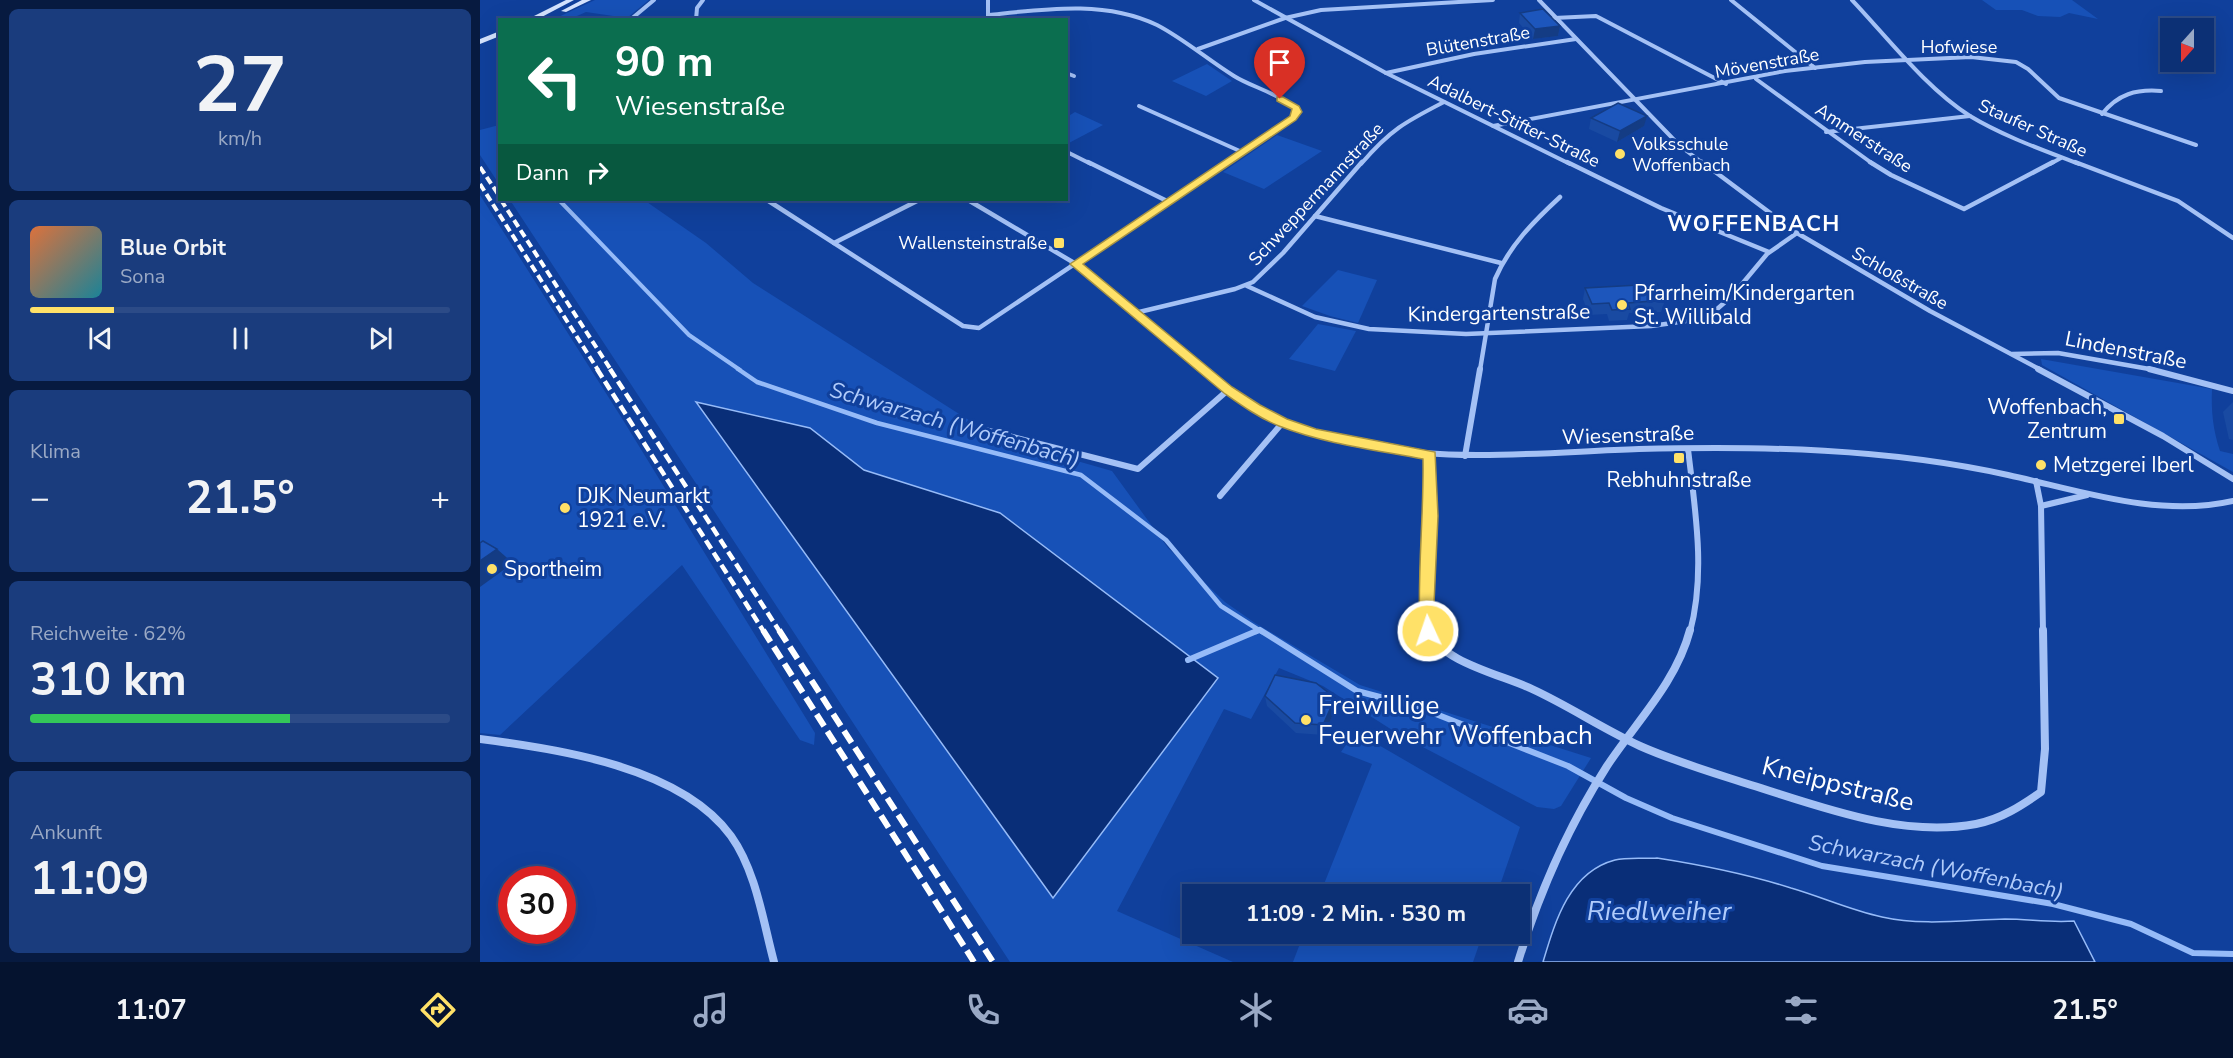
<!DOCTYPE html>
<html lang="de">
<head>
<meta charset="utf-8">
<style>
	body { margin:0; font-family:"Nunito Sans",sans-serif; background:#1a3c7d; color:#f1f3f6; height:100vh; display:flex; flex-direction:column; font-size:22px; white-space:nowrap }
	* { box-sizing:border-box; margin:0 }
	p { font-size:20px; color:#9aa9c5 }
	.icon { flex:none; width:33px; height:33px; fill:none; stroke:currentColor; stroke-width:2; stroke-linecap:round; stroke-linejoin:round }
	.map { position:relative; flex:1; overflow:hidden }
	.side { display:flex; flex-direction:column; gap:9px; padding:9px; background:#071a40; width:480px }
	.side>* { flex:none }
	.hud { position:absolute; left:18px; top:18px; width:570px; height:183px; border-radius:0px; box-shadow:0 6px 24px #0002,0 0 0 2px #2c4b87; background:#0b6e4f; color:#fff; overflow:hidden }
	.needle { width:39px; rotate:201deg }
	.fabs { position:absolute; left:1680px; top:18px; display:grid; gap:12px }
	.fabs a { display:grid; place-items:center; width:54px; height:54px; border-radius:0px; background:#0c3075; box-shadow:0 6px 24px #0002,0 0 0 2px #2c4b87; font-size:30px }
	.speed { position:absolute; left:18px; top:866px; display:flex; gap:12px; font-size:30px; font-weight:700; text-align:center }
	.speed>* { display:grid; place-content:center; width:78px; height:78px; border-radius:50%; background:#0c3075; box-shadow:0 6px 24px #0002,0 0 0 2px #2c4b87; line-height:1 }
	.speed .limit { border:9px solid #d22; background:#fff; color:#111 }
	.pin { position:absolute; display:grid; place-items:center; width:51px; height:51px; color:#fff; margin:-62px -26px; border-radius:50% 50% 50% 0; rotate:-45deg; box-shadow:0 0 6px #0007 }
	.pin .icon { rotate:45deg }
	.me { position:absolute; width:66px; margin:-33px; rotate:357deg; stroke-linejoin:round; filter:drop-shadow(0 0 4px #0008) }
	.turn { display:flex; align-items:center; gap:21px; height:126px; padding:0 18px; font-size:27px }
	.turn .icon { width:78px; height:78px; stroke-width:2.5 }
	.turn b { display:block; font-size:42px; line-height:51px }
	.then { display:flex; align-items:center; height:57px; padding:0 18px; background:#0003; gap:12px; font-size:22px }
	.big { font-size:45px; font-weight:700; line-height:1.1 }
	.side .widget { flex:1; display:flex; flex-direction:column; justify-content:center; gap:9px; min-width:0; padding:0 21px; border-radius:9px; background:#1a3c7d }
	.side .dial { align-items:center; gap:0 }
	.dial b { font-size:78px; line-height:1 }
	.song { display:flex; align-items:center; gap:18px }
	.cover { width:72px; height:72px; border-radius:9px; background:linear-gradient(135deg,hsl(20 70% 55%),hsl(190 70% 35%)) }
	.played { height:6px; border-radius:3px; background:linear-gradient(90deg,#ffe168 20%,#2c4b87 20%) }
	.keys { display:flex; justify-content:space-around; direction:ltr }
	.heat { display:flex; justify-content:space-between; align-items:center; font-size:33px; direction:ltr }
	.charge { height:9px; border-radius:4px; background:linear-gradient(90deg,#34c759 62%,#2c4b87 0) }
	.trip { position:absolute; left:702px; top:884px; width:348px; height:60px; border-radius:0px; background:#0c3075; box-shadow:0 6px 24px #0002,0 0 0 2px #2c4b87; font-weight:700; line-height:60px; text-align:center }
	.tab-bar { display:flex; height:96px; justify-content:space-around; align-items:center; background:#05132f; color:#9aa9c5 }
	.tab-bar .icon { width:42px; height:42px }
	.tab-bar .on { color:#ffe168 }
	.tab-bar b { font-size:27px; color:#f1f3f6 }
	main { display:flex; flex:1; min-height:0 }
	.map>svg:first-child { display:block }
	.green { fill:#1751b7; fill-rule:evenodd }
	.water { fill:#092e78; stroke:#96bbf8; stroke-width:1.5 }
	.lines { fill:none; stroke-linecap:round; stroke-linejoin:round }
	.stream-far2 { stroke:#96bbf8; stroke-width:4 }
	.stream-far1 { stroke:#96bbf8; stroke-width:4.5 }
	.stream { stroke:#96bbf8; stroke-width:6 }
	.street-far3 { stroke:#a4c1f5; stroke-width:4 }
	.street-far2 { stroke:#a4c1f5; stroke-width:4.5 }
	.street-far1 { stroke:#a4c1f5; stroke-width:6 }
	.street { stroke:#a4c1f5; stroke-width:8 }
	.secondary { fill:#d4e3fe; fill-rule:evenodd }
	.rail-far2 { stroke:#fff; stroke-width:4; stroke-dasharray:8 4; stroke-linecap:butt }
	.rail-far1 { stroke:#fff; stroke-width:4.5; stroke-dasharray:10 4.5; stroke-linecap:butt }
	.rail { stroke:#fff; stroke-width:6; stroke-dasharray:14 6; stroke-linecap:butt }
	.wall { fill:#194aa2 }
	.shaded-wall { fill:#143c84 }
	.building { fill:#1d56bc; stroke:#143c84; stroke-width:1.5 }
	.route { fill:#ffe168; stroke:#a69244; stroke-width:1.5 }
	.poi-dot { fill:#ffe168; stroke:#10409c; stroke-width:2 }
	.labels { text-anchor:middle; dominant-baseline:central; stroke-width:6; stroke-linejoin:round; paint-order:stroke }
	.far-street-label { font-size:18px; fill:#fff; stroke:#10409c }
	.far-poi-label { font-size:18px; fill:#fff; stroke:#10409c; text-anchor:start }
	.poi-label { font-size:21px; fill:#fff; stroke:#10409c; text-anchor:start }
	.street-label { font-size:21px; fill:#fff; stroke:#10409c }
	.far-district-label { font-size:22px; font-weight:bold; letter-spacing:1.5px; fill:#fff; stroke:#10409c }
	.water-label { font-size:22px; font-style:italic; fill:#b1ccfb; stroke:#10409c }
	.near-poi-label { font-size:26px; fill:#fff; stroke:#10409c; text-anchor:start }
	.near-street-label { font-size:26px; fill:#fff; stroke:#10409c }
	.near-water-label { font-size:27px; font-style:italic; fill:#b1ccfb; stroke:#10409c }
</style>
</head>
<body>
<main>
<section class="side">
<div class="widget dial"><b>27</b><p>km/h</p></div>
<div class="widget">
<div class="song"><i class="cover"></i><div><b>Blue Orbit</b><p>Sona</p></div></div>
<div class="played"></div>
<div class="keys"><svg class="icon" aria-label="previous" viewBox="0 0 24 24"><path d="M18 5L8 12l10 7zM5 5v14"/></svg><svg class="icon" aria-label="pause" viewBox="0 0 24 24"><path d="M8 5v14M16 5v14"/></svg><svg class="icon" aria-label="next" viewBox="0 0 24 24"><path d="M6 5l10 7-10 7zM19 5v14"/></svg></div>
</div>
<div class="widget"><p>Klima</p>
<div class="heat"><a>−</a><b class="big">21.5°</b><a>+</a></div>
</div>
<div class="widget"><p>Reichweite · 62%</p><b class="big">310 km</b><div class="charge"></div></div>
<div class="widget"><p>Ankunft</p><b class="big">11:09</b></div>
</section>
<div class="map">
<svg width="1753" height="962" viewBox="0 0 1753 962">
	<rect width="100%" height="100%" fill="#10409c"/>
	<g class="green">
		<polygon points="115,0 169,0 147,18 106,12 90,19 74,19"/>
		<polygon points="1502,0 1592,0 1618,19 1589,13 1580,17 1558,16 1542,10 1516,10"/>
		<polygon points="727,64 752,81 726,96 692,81"/>
		<polygon points="595,112 623,125 587,144 587,117"/>
		<polygon points="19,125 20,125 19,184 0,155 0,130"/>
		<polygon points="797,135 842,151 784,189 743,172"/>
		<polygon points="0,195 143,420 335,733 334,745 320,740 202,565 20,735 0,733"/>
		<path d="M30,200H164L226,243L273,283L517,438L632,471L688,548L745,602L775,623L880,685L1111,758L1081,806L1074,809L1057,807L920,735L843,686L799,668L771,719L744,709L637,911L753,962H530ZM216,402L330,428L384,470L573,898Z"/>
		<polygon points="858,270 897,280 878,323 850,316 822,306"/>
		<polygon points="838,324 876,331 855,371 809,359"/>
		<path d="M1561,359L1732,389C1731,411 1733,430 1740,451L1753,454V472L1578,374L1562,365Z"/>
		<polygon points="877,739 890,740 1040,827 1017,894 840,894 892,764 861,752 868,742"/>
		<polygon points="824,933 1003,933 993,962 813,962"/>
	</g>
	<g class="water">
		<polygon points="216,402 330,428 384,470 520,513 738,678 573,898"/>
		<path d="M1177,858C1222,865 1267,874 1311,888C1342,897 1370,910 1402,917C1442,926 1485,920 1525,919C1549,919 1570,923 1594,921L1615,962H1063C1075,922 1089,872 1135,860C1147,857 1164,859 1177,858Z"/>
	</g>
	<g class="lines">
		<polyline class="stream-far2" points="79,200 209,335 260,370"/>
		<g class="stream-far1">
			<polyline points="258,369 277,382 397,423 601,475 686,540 741,606 782,632"/>
			<polyline points="776,632 780,630"/>
		</g>
		<g class="stream">
			<polyline points="780,630 877,691 938,707 1088,766 1146,798 1192,818 1342,866 1573,904 1651,924 1713,953 1753,954"/>
			<polyline points="708,660 779,630"/>
		</g>
		<g class="street-far3">
			<polyline points="508,0 508,20"/>
			<polyline points="774,0 906,73 1090,164"/>
			<polyline points="1059,0 1200,146 1224,164"/>
			<polyline points="1251,0 1335,68"/>
			<path d="M1372,0C1408,38 1446,88 1490,116C1523,136 1563,150 1599,164"/>
			<path d="M509,15C565,9 625,0 677,25C704,39 728,60 754,76C773,88 803,94 817,112L807,122L744,164"/>
			<polyline points="1074,18 1116,16 1246,84"/>
			<polyline points="150,20 174,0"/>
			<polyline points="216,20 217,8 223,0"/>
			<polyline points="718,49 805,18 841,10 1013,0"/>
			<polyline points="586,73 594,76"/>
			<polyline points="906,73 994,54 1096,39"/>
			<polyline points="1276,79 1393,164"/>
			<polyline points="659,106 762,152"/>
			<path d="M1622,114C1638,94 1656,89 1681,91"/>
			<polyline points="1013,126 1305,71 1385,62 1491,57 1536,62 1548,69 1579,98 1716,145"/>
			<polyline points="1346,132 1490,116"/>
			<polyline points="589,153 611,164"/>
			<path d="M881,164C910,130 925,122 964,102"/>
			<polyline points="1570,164 1581,158"/>
		</g>
		<g class="street-far2">
			<polyline points="608,162 689,202"/>
			<polyline points="1087,162 1181,208 1289,252"/>
			<polyline points="1222,162 1317,233 1450,311 1561,370"/>
			<polyline points="1390,162 1411,175 1484,209 1573,162"/>
			<polyline points="1595,162 1698,201 1753,238"/>
			<polyline points="287,200 483,326 499,328 747,162"/>
			<polyline points="488,200 596,264 724,370"/>
			<polyline points="835,216 1021,263"/>
			<polyline points="354,243 439,200"/>
			<polyline points="767,286 835,317 889,329 986,334 1171,326 1214,320 1236,310 1252,296 1287,254 1317,233"/>
			<polyline points="655,313 755,289 773,282 803,253 882,162"/>
			<polyline points="1532,354 1578,353 1675,370"/>
			<path d="M1000,370L1015,279C1030,245 1053,222 1080,197"/>
		</g>
		<g class="street-far1">
			<path d="M722,369C776,413 825,436 894,447C981,462 1070,452 1159,449C1283,446 1406,448 1528,475C1601,491 1679,518 1753,501"/>
			<polyline points="1558,369 1683,436 1753,479"/>
			<polyline points="1669,369 1753,391"/>
			<polyline points="505,430 658,469 748,390"/>
			<path d="M1208,449C1215,509 1226,573 1210,632"/>
			<polyline points="985,456 1000,369"/>
			<polyline points="1556,481 1561,506 1563,632"/>
			<polyline points="740,496 803,422"/>
			<polyline points="1561,506 1607,495"/>
			<polyline points="949,632 946,600 951,511 950,455"/>
		</g>
		<g class="street">
			<path d="M948,630C960,662 1023,675 1052,689C1089,706 1123,729 1160,746C1196,762 1234,773 1271,785C1342,807 1421,838 1496,824C1521,819 1541,806 1561,792L1565,749L1563,630"/>
			<path d="M0,739C79,749 201,767 251,836C276,871 283,921 294,962"/>
			<path d="M1038,962C1059,893 1088,827 1127,766C1156,722 1196,683 1210,630"/>
		</g>
		<g class="secondary">
			<polygon points="86,0 94,0 56,20 46,20"/>
			<polygon points="102,0 111,0 86,12 81,11"/>
			<polygon points="20,31 20,36 0,44 0,39"/>
		</g>
		<g class="rail-far2">
			<polyline points="0,167 20,197"/>
			<polyline points="0,184 118,370"/>
			<polyline points="21,200 131,370"/>
		</g>
		<g class="rail-far1">
			<polyline points="117,369 284,632"/>
			<polyline points="130,369 300,632"/>
		</g>
		<g class="rail">
			<polyline points="283,630 494,962"/>
			<polyline points="299,630 513,962"/>
		</g>
	</g>
	<g class="wall">
		<polygon points="1040,13 1080,26 1078,36 1053,39 1039,23"/>
		<polygon points="1111,118 1164,126 1137,142 1109,129"/>
		<polygon points="1105,288 1185,300 1181,312 1149,313 1147,320 1129,321 1127,314 1109,315 1103,299"/>
		<polygon points="1753,402 1753,440 1749,439 1743,412"/>
		<polygon points="785,696 856,707 844,735 816,733 787,706"/>
	</g>
	<g class="shaded-wall">
		<polygon points="1080,26 1078,36 1053,39 1055,29"/>
		<polygon points="1167,116 1164,126 1137,142 1140,131"/>
		<polygon points="17,549 33,563 0,587 0,561"/>
		<polygon points="855,698 856,707 844,735 843,725"/>
	</g>
	<g class="building">
		<polygon points="1063,9 1080,26 1055,29 1040,13"/>
		<polygon points="1138,103 1167,116 1140,131 1111,118"/>
		<polygon points="1177,284 1185,300 1148,303 1150,309 1132,310 1129,303 1112,304 1105,288"/>
		<polygon points="3,541 17,549 0,561 0,543"/>
		<polygon points="795,675 836,683 855,698 843,725 815,723 785,696"/>
	</g>
	<path class="route" d="M797,97H803L819,106L822,112L816,120L603,264L752,387L780,405L807,419L836,429L955,452L958,516L954,604L955,631L948,638L940,631C937,574 944,516 943,459C896,450 845,444 799,426C779,418 761,405 744,393L590,264L810,116L812,109L797,101Z"/>
	<g class="poi-dot">
		<circle cx="1140" cy="154" r="6"/>
		<rect x="573" y="237" width="12" height="12" rx="3"/>
		<circle cx="1142" cy="305" r="6"/>
		<rect x="1633" y="413" width="12" height="12" rx="3"/>
		<rect x="1193" y="452" width="12" height="12" rx="3"/>
		<circle cx="1561" cy="465" r="6"/>
		<circle cx="85" cy="508" r="6"/>
		<circle cx="12" cy="569" r="6"/>
		<circle cx="826" cy="720" r="6"/>
	</g>
	<g class="labels">
		<g class="far-street-label">
			<text transform="translate(998 41) rotate(-10)">Blütenstraße</text>
			<text x="1479" y="47">Hofwiese</text>
			<text transform="translate(1287 63) rotate(-10)">Mövenstraße</text>
			<text transform="translate(1034 121) rotate(26)">Adalbert-Stifter-Straße</text>
			<text transform="translate(1553 128) rotate(24)">Staufer Straße</text>
			<text transform="translate(1384 138) rotate(33)">Ammerstraße</text>
			<text transform="translate(836 194) rotate(-47)">Schweppermannstraße</text>
			<text transform="translate(1420 278) rotate(30)">Schloßstraße</text>
		</g>
		<g class="far-poi-label">
			<text x="1152" y="144">Volksschule<tspan x="1152" dy="21">Woffenbach</tspan></text>
			<text x="567" y="243" text-anchor="end">Wallensteinstraße</text>
		</g>
		<g class="poi-label">
			<text x="1154" y="293">Pfarrheim/Kindergarten<tspan x="1154" dy="24">St. Willibald</tspan></text>
			<text x="1627" y="407" text-anchor="end">Woffenbach,<tspan x="1627" dy="24">Zentrum</tspan></text>
			<text x="1573" y="465">Metzgerei Iberl</text>
			<text x="1199" y="480" text-anchor="middle">Rebhuhnstraße</text>
			<text x="97" y="496">DJK Neumarkt<tspan x="97" dy="24">1921 e.V.</tspan></text>
			<text x="24" y="569">Sportheim</text>
		</g>
		<g class="street-label">
			<text transform="translate(1019 313) rotate(-1)">Kindergartenstraße</text>
			<text transform="translate(1646 350) rotate(11)">Lindenstraße</text>
			<text transform="translate(1148 435) rotate(-2)">Wiesenstraße</text>
		</g>
		<g class="far-district-label">
			<text x="1274" y="224">WOFFENBACH</text>
		</g>
		<g class="water-label">
			<text transform="translate(475 425) rotate(16)">Schwarzach (Woffenbach)</text>
			<text transform="translate(1456 867) rotate(11)">Schwarzach (Woffenbach)</text>
		</g>
		<g class="near-poi-label">
			<text x="838" y="705">Freiwillige<tspan x="838" dy="30">Feuerwehr Woffenbach</tspan></text>
		</g>
		<g class="near-street-label">
			<text transform="translate(1358 784) rotate(14)">Kneippstraße</text>
		</g>
		<g class="near-water-label">
			<text x="1179" y="911">Riedlweiher</text>
		</g>
	</g>
</svg>
<div class="fabs">
<a><svg class="needle" viewBox="-14 -14 28 28"><path d="M0-13l5 13h-10z" fill="#e53935"/><path d="M0 13l5-13h-10z" fill="#9aa9c5"/></svg></a>
</div>
<div class="speed"><div class="limit">30</div></div>
<div class="pin" style="left:800px;top:99px;background:#d93025"><svg class="icon" aria-label="arrive" viewBox="0 0 24 24"><path d="M6 21V4h12l-3 4 3 4H6"/></svg></div>
<svg class="me" style="left:948px;top:631px" viewBox="-20 -20 40 40"><circle r="17" fill="#ffe168" stroke="#fff" stroke-width="3"/><path d="M0-11L8 9 0 5-8 9z" fill="#fff"/></svg>
<div class="trip">11:09 · 2 Min. · 530 m</div>
<div class="hud">
<div class="turn"><svg class="icon" aria-label="left" viewBox="0 0 24 24"><path d="M17 20v-9H6M10 6l-5 5 5 5"/></svg><div><b>90 m</b>Wiesenstraße</div></div>
<div class="then">Dann<svg class="icon" aria-label="right" viewBox="0 0 24 24"><path d="M7 20v-9h11M14 6l5 5-5 5"/></svg></div>
</div>
</div>
</main>
<nav class="tab-bar">
<b>11:07</b>
<svg class="icon on" aria-label="directions" viewBox="0 0 24 24"><path d="M12 3l9 9-9 9-9-9zM9 14v-3h6M13 9l2 2-2 2"/></svg>
<svg class="icon" aria-label="music" viewBox="0 0 24 24"><path d="M9 18V5l10-2v13"/><circle cx="6" cy="18" r="3"/><circle cx="16" cy="16" r="3"/></svg>
<svg class="icon" aria-label="phone" viewBox="0 0 24 24"><path d="M5 4h4l2 5-3 2q2 4 5 5l2-3 5 2v4C11 20 4 13 5 4z"/></svg>
<svg class="icon" aria-label="climate" viewBox="0 0 24 24"><path d="M12 3v18M4 7l16 10M4 17L20 7"/></svg>
<svg class="icon" aria-label="car" viewBox="0 0 24 24"><path d="M5 17H2v-5l4-1 3-4h7l3 4 3 1v5h-3M9 17h6M6 11h13"/><circle cx="7" cy="17" r="2"/><circle cx="17" cy="17" r="2"/></svg>
<svg class="icon" aria-label="filters" viewBox="0 0 24 24"><path d="M4 7h16M4 17h16"/><circle cx="9" cy="7" r="2"/><circle cx="15" cy="17" r="2"/></svg>
<b>21.5°</b>
</nav>
</body>
</html>
